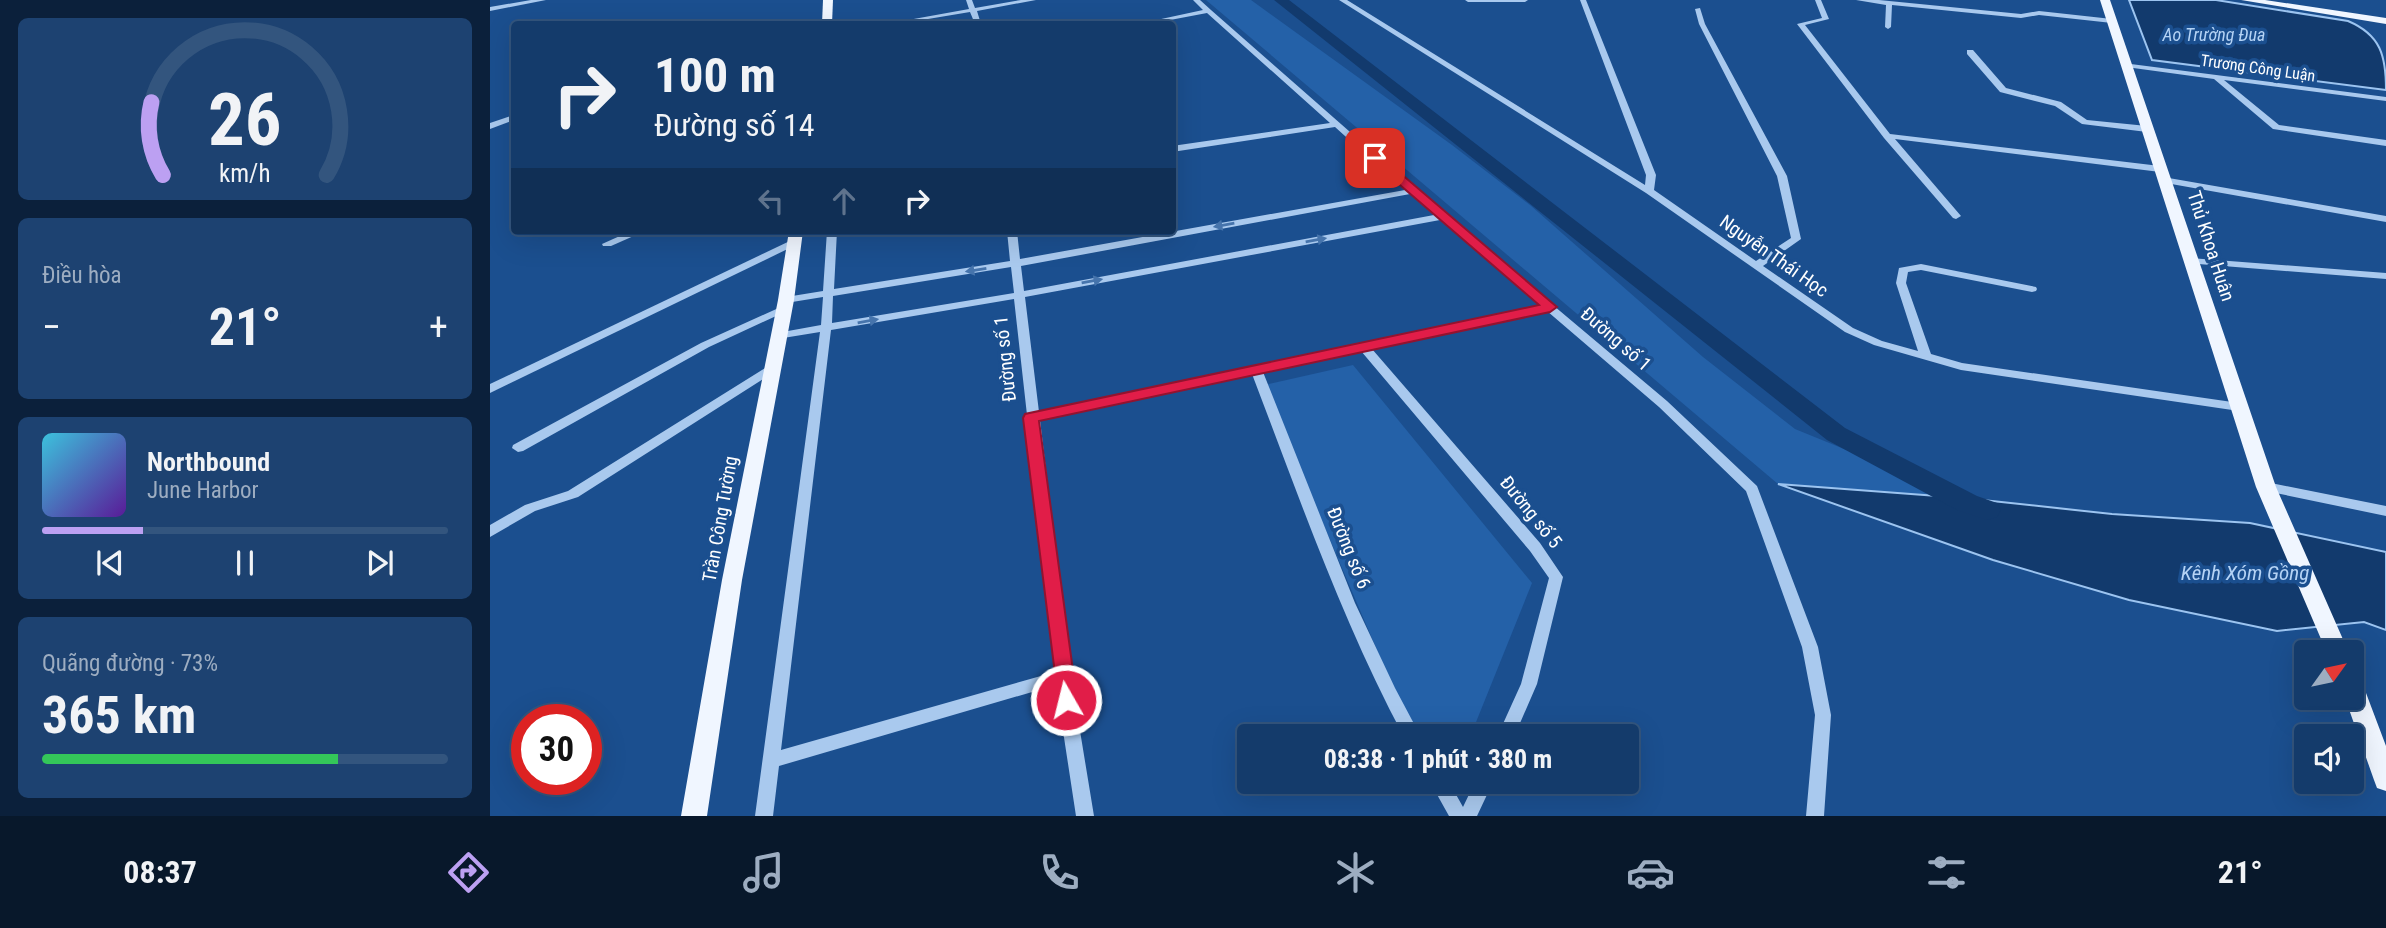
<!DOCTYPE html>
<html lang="vi">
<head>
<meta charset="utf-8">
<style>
	body { margin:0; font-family:"Roboto Condensed",sans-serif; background:#1d4271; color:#f1f3f6; height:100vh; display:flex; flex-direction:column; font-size:26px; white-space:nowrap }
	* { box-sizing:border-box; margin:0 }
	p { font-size:23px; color:#9dadc1 }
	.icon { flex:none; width:38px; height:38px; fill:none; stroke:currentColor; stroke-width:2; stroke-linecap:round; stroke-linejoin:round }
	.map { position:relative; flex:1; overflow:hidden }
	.side { display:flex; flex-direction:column; gap:18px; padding:18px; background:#0b203b; width:490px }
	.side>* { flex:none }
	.top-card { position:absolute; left:21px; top:21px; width:665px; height:214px; border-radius:7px; box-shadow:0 7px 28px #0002,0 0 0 2px #33557e; background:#143b6b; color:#f1f3f6; overflow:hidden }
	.needle { width:46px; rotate:57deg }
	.tools { position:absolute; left:1804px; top:640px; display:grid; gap:14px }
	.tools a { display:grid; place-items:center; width:70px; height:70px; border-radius:7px; background:#143b6b; box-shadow:0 7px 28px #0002,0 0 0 2px #33557e; font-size:35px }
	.speed { position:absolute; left:21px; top:704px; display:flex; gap:14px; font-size:35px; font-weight:700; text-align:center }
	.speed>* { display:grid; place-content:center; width:91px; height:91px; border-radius:50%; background:#143b6b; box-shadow:0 7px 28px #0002,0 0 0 2px #33557e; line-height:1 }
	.speed .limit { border:10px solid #d22; background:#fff; color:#111 }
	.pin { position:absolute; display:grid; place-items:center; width:60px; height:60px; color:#fff; margin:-30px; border-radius:14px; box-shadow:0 4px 10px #0006 }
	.me { position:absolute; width:77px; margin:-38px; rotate:352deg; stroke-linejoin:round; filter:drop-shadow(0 0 5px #0008) }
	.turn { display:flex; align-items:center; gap:24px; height:147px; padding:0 28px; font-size:32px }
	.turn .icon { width:91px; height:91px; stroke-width:2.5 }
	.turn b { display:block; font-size:49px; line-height:60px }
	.lanes { display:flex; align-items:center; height:66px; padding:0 28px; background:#0003; justify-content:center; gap:35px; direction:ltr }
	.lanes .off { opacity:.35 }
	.big { font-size:52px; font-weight:700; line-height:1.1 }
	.side .widget { flex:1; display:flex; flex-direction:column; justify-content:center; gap:10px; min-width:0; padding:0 24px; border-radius:10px; background:#1d4271 }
	.side .dial { align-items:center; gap:0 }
	.dial svg { height:182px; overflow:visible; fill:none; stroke:#33557e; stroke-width:7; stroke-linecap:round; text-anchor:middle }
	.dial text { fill:#f1f3f6; stroke:none }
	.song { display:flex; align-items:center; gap:21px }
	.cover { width:84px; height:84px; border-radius:10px; background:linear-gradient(135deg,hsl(190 70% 55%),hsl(270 70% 35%)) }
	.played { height:7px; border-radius:4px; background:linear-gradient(90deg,#bca0f2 25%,#33557e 25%) }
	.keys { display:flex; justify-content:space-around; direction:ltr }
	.heat { display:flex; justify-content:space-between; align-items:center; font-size:38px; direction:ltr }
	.charge { height:10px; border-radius:5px; background:linear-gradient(90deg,#34c759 73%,#33557e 0) }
	.trip { position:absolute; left:747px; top:724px; width:402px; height:70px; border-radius:7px; background:#143b6b; box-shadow:0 7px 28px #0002,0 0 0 2px #33557e; font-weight:700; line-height:70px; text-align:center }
	.tab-bar { display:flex; height:112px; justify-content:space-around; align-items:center; background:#08182b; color:#9dadc1 }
	.tab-bar .icon { width:49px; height:49px }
	.tab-bar .current { color:#bca0f2 }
	.tab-bar b { font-size:32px; color:#f1f3f6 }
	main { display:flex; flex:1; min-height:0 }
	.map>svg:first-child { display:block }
	.green { fill:#2461a8 }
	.water { fill:#123a6d; stroke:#9cc4f0; stroke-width:2 }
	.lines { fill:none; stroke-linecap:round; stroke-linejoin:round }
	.canal { fill:#123a6d; fill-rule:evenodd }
	.minor { fill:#a9c9ee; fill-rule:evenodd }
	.major { fill:#f0f6ff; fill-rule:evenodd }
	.oneway { fill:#4674ac }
	.route { fill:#e11d48; stroke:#92132f; stroke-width:2 }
	.labels { text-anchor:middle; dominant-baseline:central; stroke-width:7; stroke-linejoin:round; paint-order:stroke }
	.far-street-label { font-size:16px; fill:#fff; stroke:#1b4f8f }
	.far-water-label { font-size:18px; font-style:italic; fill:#b5d3f5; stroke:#1b4f8f }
	.street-label { font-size:19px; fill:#fff; stroke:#1b4f8f }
	.water-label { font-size:21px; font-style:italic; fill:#b5d3f5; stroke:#1b4f8f }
</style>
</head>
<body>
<main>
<section class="side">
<div class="widget dial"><svg viewBox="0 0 100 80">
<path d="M14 69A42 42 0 1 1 86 69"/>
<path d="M14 69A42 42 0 0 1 9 37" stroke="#bca0f2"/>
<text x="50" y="56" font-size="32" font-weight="700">26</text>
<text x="50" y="72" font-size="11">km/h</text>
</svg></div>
<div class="widget"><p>Điều hòa</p>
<div class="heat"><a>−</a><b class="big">21°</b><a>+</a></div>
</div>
<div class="widget">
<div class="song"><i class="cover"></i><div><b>Northbound</b><p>June Harbor</p></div></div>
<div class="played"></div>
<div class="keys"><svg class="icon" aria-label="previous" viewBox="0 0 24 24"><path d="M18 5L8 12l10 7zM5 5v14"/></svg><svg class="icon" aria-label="pause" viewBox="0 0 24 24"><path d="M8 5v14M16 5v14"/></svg><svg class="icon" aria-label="next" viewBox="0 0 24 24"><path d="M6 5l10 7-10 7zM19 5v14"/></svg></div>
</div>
<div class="widget"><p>Quãng đường · 73%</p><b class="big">365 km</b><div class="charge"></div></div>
</section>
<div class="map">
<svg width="1896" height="816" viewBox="0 0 1896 816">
	<rect width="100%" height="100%" fill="#1b4f8f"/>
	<g class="green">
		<polygon points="716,0 761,0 962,145 1040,205 1213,357 1305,429 1474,498 1288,484"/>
		<polygon points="863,365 1042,583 980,737 924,737 774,385"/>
	</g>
	<g class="water">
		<path d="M1639,0H1726L1858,21C1891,35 1896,56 1896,90L1662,60Z"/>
		<polygon points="1288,484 1474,498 1622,514 1760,523 1896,552 1896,630 1874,622 1787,631 1639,600 1503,560"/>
	</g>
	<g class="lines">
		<polygon class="canal" points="784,0 799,0 1355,428 1487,496 1507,503 1511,510 1507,517 1497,520 1467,510 1337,440"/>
		<g class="minor">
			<polygon points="41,0 56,0 0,11 0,7"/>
			<polygon points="476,0 482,0 485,8 531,0 546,0 487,11 491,24 485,24 480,12 408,24 396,24 479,9"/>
			<path d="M703,0H710L721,10L925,189L957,214L958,217L1177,401L1267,486L1328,647L1341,715L1334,816H1316L1325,715L1312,647L1256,491L1169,407L1057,311L882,349L1050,543L1073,577L1047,684L1024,737H1007L1031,684L1059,578L1040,551L871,351L773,372L865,603L905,688L931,737H914C852,621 809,497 762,374L550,420L581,676L604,816H586L566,685L289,766L283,816H265L330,332L287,339L281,336L287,333L331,325L333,297L296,303L291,300L296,297L333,291L337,231H347L344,289L520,261L517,231H527L530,259L915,190L845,127L682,152V146L840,123L717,13L659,24H648L713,10ZM920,194L944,215L534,291L531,266ZM950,220L1051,306L549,412L535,297ZM521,267L524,293L342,323L343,296ZM524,299L537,415L535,418L538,421L565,672L291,750L341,330Z"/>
			<polygon points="849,0 857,0 1155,185 1156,175 1090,0 1096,0 1166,175 1164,190 1266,261 1301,238 1287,176 1209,24 1205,9 1210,8 1215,24 1297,176 1311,239 1273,266 1363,328 1392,341 1428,351 1406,283 1409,268 1431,264 1546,287 1547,289 1546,291 1542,292 1431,270 1418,272 1416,283 1441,354 1472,363 1749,403 1755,407 1749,411 1471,370 1384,345 1355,332 1156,193"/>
			<polygon points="975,0 1038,0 1035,2 978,2"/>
			<polygon points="1325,0 1331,0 1339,19 1315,25 1400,134 1670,166 1674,169 1670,172 1405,139 1471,216 1466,219 1463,218 1394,138 1307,24 1332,18"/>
			<polygon points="1366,0 1389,0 1531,14 1549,11 1622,19 1625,21 1622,23 1549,15 1531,18 1402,5 1401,27 1398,29 1395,27 1396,5"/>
			<polygon points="337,18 339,19 339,21 324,24 312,24"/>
			<polygon points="1477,50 1483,50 1516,88 1571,102 1597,120 1657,126 1661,129 1657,132 1592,124 1565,106 1510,92 1477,54"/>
			<polygon points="1633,63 1896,97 1896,101 1734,80 1789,125 1896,140 1896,146 1783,129 1724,79 1636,67 1633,67"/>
			<polygon points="24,115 24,120 0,129 0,123"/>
			<polygon points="1673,177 1896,216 1896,222 1670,182 1670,178"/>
			<polygon points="141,231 155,231 121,246 113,246 112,244"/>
			<polygon points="304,239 308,240 308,244 0,393 0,384"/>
			<polygon points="1700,258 1896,273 1896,279 1696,263 1695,261"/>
			<polygon points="293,306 298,309 297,311 219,347 33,451 28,452 22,448 23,445 211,343"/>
			<polygon points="280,365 286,369 284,372 88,497 45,511 0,537 0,525 35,505 78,491"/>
			<polygon points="1776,482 1896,506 1896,516 1771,490 1769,487 1771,484"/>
			<polygon points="940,782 959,782 973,807 985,782 1003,782 987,816 959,816"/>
		</g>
		<g class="major">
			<polygon points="333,0 343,0 342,24 332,24"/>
			<polygon points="1610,0 1620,0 1786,487 1859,653 1837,653 1766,487"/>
			<polygon points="1751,0 1775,0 1896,18 1896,24"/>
			<polygon points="299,231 313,231 304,300 252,580 217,816 191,816 232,580 288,300"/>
			<polygon points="1862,675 1870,678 1873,685 1896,746 1896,791 1887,788 1884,780 1855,698 1862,698"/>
		</g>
	</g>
	<defs><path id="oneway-solid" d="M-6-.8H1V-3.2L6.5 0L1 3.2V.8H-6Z" transform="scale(1.75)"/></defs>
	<g class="oneway">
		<use href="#oneway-solid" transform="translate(734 225) rotate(170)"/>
		<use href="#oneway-solid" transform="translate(826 240) rotate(-10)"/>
		<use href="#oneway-solid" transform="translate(486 270) rotate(171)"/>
		<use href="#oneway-solid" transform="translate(602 281) rotate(-10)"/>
		<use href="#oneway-solid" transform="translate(378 321) rotate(-10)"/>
	</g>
	<polygon class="route" points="881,155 889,155 1067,307 1060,312 549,421 587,700 584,706 576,709 569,706 533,418 535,414 1049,305 881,160"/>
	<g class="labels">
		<g class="far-street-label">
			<text transform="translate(1768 68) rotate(8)">Trương Công Luận</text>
		</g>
		<g class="far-water-label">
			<text x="1724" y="34">Ao Trường Đua</text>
		</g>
		<g class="street-label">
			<text transform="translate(1721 246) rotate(72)">Thủ Khoa Huân</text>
			<text transform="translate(1284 256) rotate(35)">Nguyễn Thái Học</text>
			<text transform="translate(1126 339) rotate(41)">Đường số 1</text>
			<text transform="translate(515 359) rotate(-96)">Đường số 1</text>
			<text transform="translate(1041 512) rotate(51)">Đường số 5</text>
			<text transform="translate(230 519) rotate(-80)">Trần Công Tường</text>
			<text transform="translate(859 548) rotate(68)">Đường số 6</text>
		</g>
		<g class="water-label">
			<text x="1755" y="573">Kênh Xóm Gồng</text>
		</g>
	</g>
</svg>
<div class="tools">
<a><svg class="needle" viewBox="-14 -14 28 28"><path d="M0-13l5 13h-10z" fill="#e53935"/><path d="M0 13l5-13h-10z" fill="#9dadc1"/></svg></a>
<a><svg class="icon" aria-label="sound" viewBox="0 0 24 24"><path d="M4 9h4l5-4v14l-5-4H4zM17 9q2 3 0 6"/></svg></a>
</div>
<div class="speed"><div class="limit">30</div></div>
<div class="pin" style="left:885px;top:158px;background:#d93025"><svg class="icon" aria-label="arrive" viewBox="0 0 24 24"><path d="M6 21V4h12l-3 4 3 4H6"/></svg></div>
<svg class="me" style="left:576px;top:700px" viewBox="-20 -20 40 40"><circle r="17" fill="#e11d48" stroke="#fff" stroke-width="3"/><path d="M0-11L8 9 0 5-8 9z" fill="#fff"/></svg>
<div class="trip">08:38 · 1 phút · 380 m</div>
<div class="top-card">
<div class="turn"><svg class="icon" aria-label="right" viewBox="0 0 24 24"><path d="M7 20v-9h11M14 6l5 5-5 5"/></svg><div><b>100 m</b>Đường số 14</div></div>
<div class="lanes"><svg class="icon off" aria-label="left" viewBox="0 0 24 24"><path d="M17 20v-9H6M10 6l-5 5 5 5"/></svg><svg class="icon off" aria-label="ahead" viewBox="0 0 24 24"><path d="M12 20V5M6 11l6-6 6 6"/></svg><svg class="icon" aria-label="right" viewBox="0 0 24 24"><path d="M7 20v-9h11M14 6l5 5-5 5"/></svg></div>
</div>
</div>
</main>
<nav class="tab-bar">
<b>08:37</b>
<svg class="icon current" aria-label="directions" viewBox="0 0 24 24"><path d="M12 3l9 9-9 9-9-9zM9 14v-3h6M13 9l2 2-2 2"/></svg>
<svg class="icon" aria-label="music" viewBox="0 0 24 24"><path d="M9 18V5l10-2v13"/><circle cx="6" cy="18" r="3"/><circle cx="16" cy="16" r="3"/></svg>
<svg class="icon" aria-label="phone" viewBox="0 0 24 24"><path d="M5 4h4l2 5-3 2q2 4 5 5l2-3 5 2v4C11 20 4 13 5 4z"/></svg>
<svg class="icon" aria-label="climate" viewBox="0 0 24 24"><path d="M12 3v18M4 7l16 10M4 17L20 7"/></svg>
<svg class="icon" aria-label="car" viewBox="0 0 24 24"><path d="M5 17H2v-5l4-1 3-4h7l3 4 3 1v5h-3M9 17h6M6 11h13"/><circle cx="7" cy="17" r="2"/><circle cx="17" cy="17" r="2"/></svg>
<svg class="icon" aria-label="filters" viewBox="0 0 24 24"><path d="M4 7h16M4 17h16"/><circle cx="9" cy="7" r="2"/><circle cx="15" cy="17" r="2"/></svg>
<b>21°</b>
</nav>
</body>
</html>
